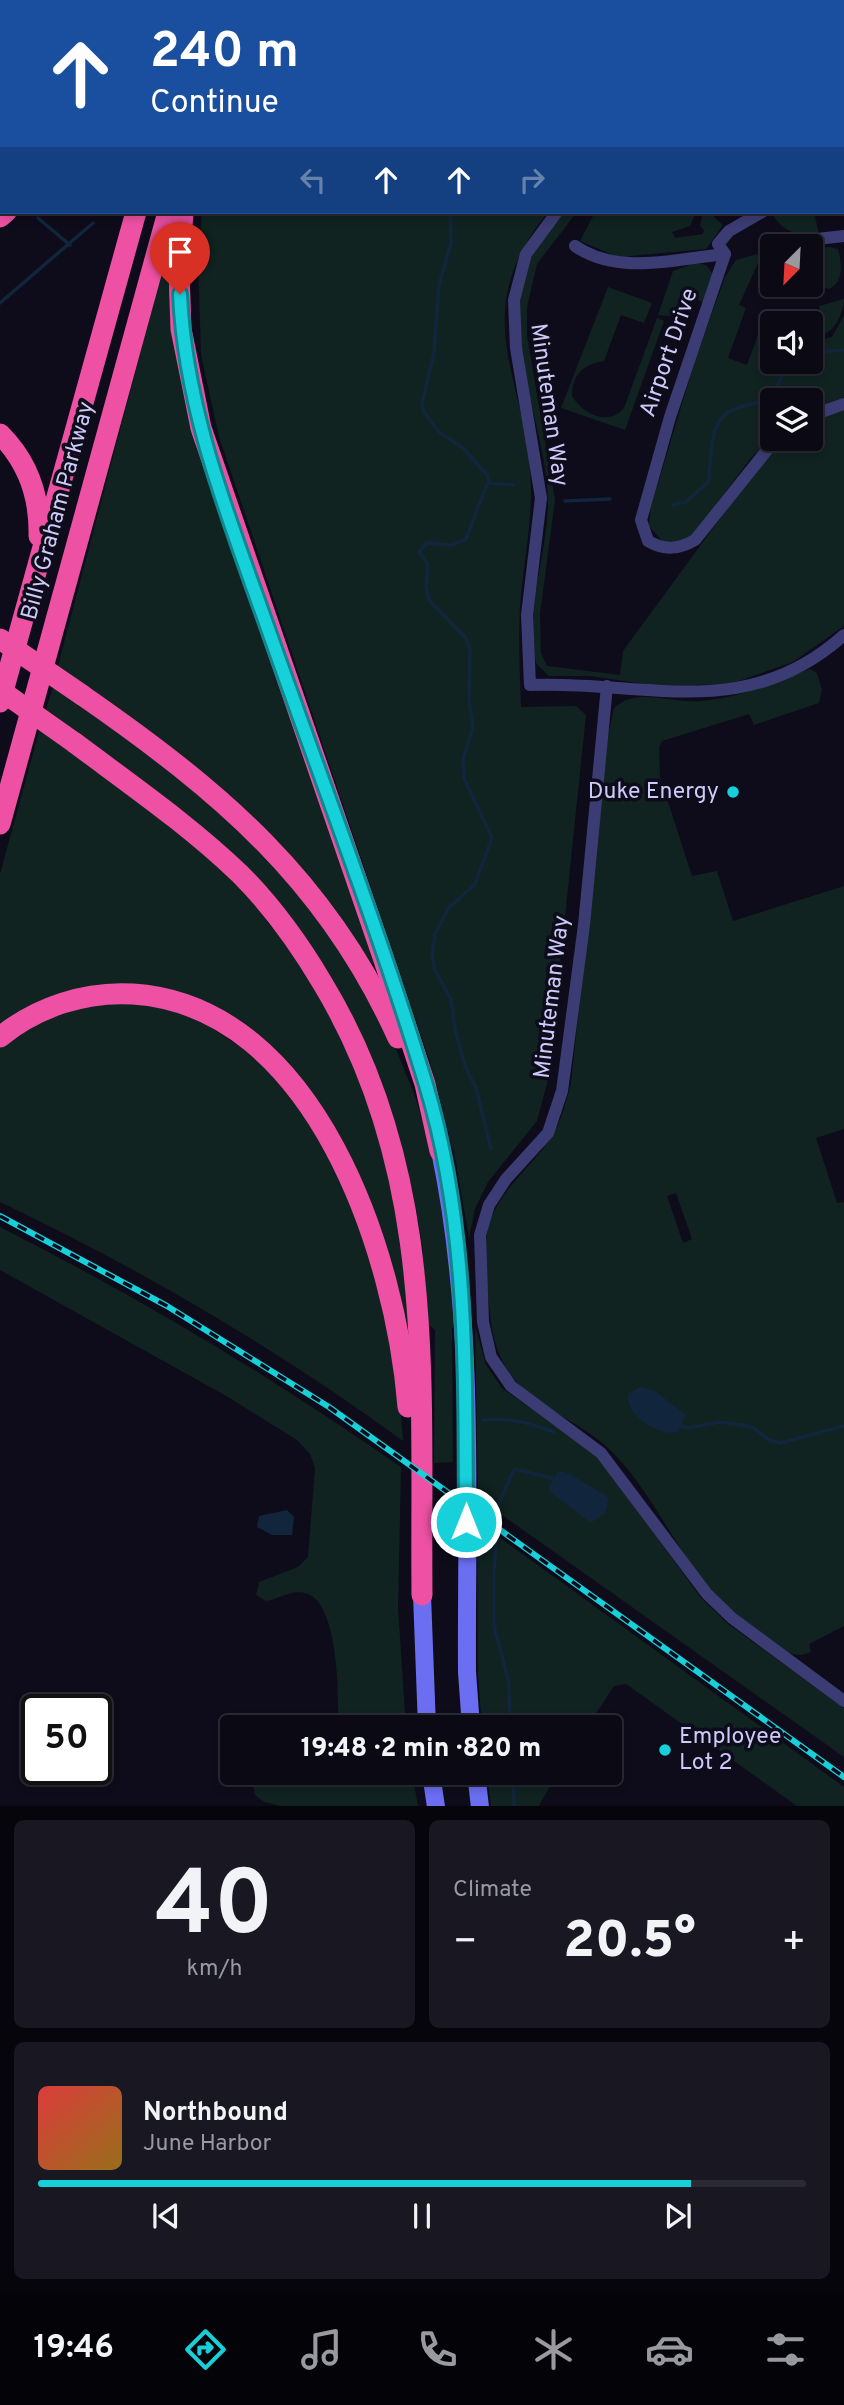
<!DOCTYPE html>
<html lang="en">
<head>
<meta charset="utf-8">
<style>
	body { margin:0; font-family:Overpass,sans-serif; background:#181722; color:#f1f3f6; height:100vh; display:flex; flex-direction:column; font-size:26px; white-space:nowrap }
	* { box-sizing:border-box; margin:0 }
	p { font-size:23px; color:#999aa0 }
	.icon { flex:none; width:38px; height:38px; fill:none; stroke:currentColor; stroke-width:2; stroke-linecap:round; stroke-linejoin:round }
	.map { position:relative; height:1806px; overflow:hidden }
	.side { display:flex; flex-direction:column; gap:14px; padding:14px; background:#06050b; flex:1 }
	.side>* { flex:none }
	.top-card { position:absolute; left:0px; top:0px; width:845px; height:214px; box-shadow:0 4px 10px #0003,0 0 0 2px #2a2a34; background:#1a4fa0; color:#fff; overflow:hidden }
	.needle { width:46px; rotate:204deg }
	.tools { position:absolute; left:760px; top:234px; display:grid; gap:14px }
	.tools a { display:grid; place-items:center; width:63px; height:63px; border-radius:7px; background:#0a0914; box-shadow:0 4px 10px #0003,0 0 0 2px #2a2a34; font-size:35px }
	.speed { position:absolute; left:21px; top:1694px; display:flex; gap:14px; font-size:35px; font-weight:700; text-align:center }
	.speed>* { display:grid; place-content:center; width:91px; height:91px; border-radius:50%; background:#0a0914; box-shadow:0 4px 10px #0003,0 0 0 2px #2a2a34; line-height:1 }
	.speed .limit { border:4px solid #111; border-radius:10px; background:#fff; color:#111 }
	.pin { position:absolute; display:grid; place-items:center; width:60px; height:60px; color:#fff; margin:-72px -30px; border-radius:50% 50% 50% 0; rotate:-45deg; box-shadow:0 0 7px #0007 }
	.pin .icon { rotate:45deg }
	.me { position:absolute; width:77px; margin:-38px; rotate:0deg; stroke-linejoin:round; filter:drop-shadow(0 0 5px #0008) }
	.turn { display:flex; align-items:center; gap:24px; height:147px; padding:0 35px; font-size:32px }
	.turn .icon { width:91px; height:91px; stroke-width:2.5 }
	.turn b { display:block; font-size:49px; line-height:60px }
	.lanes { display:flex; align-items:center; height:66px; padding:0 35px; background:#0003; justify-content:center; gap:35px; direction:ltr }
	.lanes .off { opacity:.35 }
	.big { font-size:52px; font-weight:800; line-height:1.1 }
	.side .widget { flex:1; display:flex; flex-direction:column; justify-content:center; gap:10px; min-width:0; padding:0 24px; border-radius:10px; background:#181722 }
	.side .dial { align-items:center; gap:0 }
	.dial b { font-size:91px; line-height:1 }
	.song { display:flex; align-items:center; gap:21px }
	.cover { width:84px; height:84px; border-radius:10px; background:linear-gradient(135deg,hsl(0 70% 55%),hsl(40 70% 35%)) }
	.played { height:7px; border-radius:4px; background:linear-gradient(90deg,#16d0da 85%,#2a2a34 85%) }
	.keys { display:flex; justify-content:space-around; direction:ltr }
	.heat { display:flex; justify-content:space-between; align-items:center; font-size:38px; direction:ltr }
	.side .tiles { flex:1; display:grid; gap:14px; grid-template-columns:1fr 1fr }
	.widget:last-child { grid-column:span 2 }
	.trip { position:absolute; left:220px; top:1715px; width:402px; height:70px; border-radius:7px; background:#0a0914; box-shadow:0 4px 10px #0003,0 0 0 2px #2a2a34; font-weight:800; line-height:70px; text-align:center }
	.tabs { display:flex; height:112px; justify-content:space-around; align-items:center; background:#040408; color:#999aa0 }
	.tabs .icon { width:49px; height:49px }
	.tabs .current { color:#16d0da }
	.tabs b { font-size:32px; color:#f1f3f6 }
	.map>svg:first-child { display:block }
	.green { fill:#102321; fill-rule:evenodd }
	.water { fill:#11253d }
	.lines { fill:none; stroke-linecap:round; stroke-linejoin:round }
	.stream { stroke:#11253d; stroke-width:3.5 }
	.street { stroke:#3c3c74; stroke-width:12 }
	.secondary { stroke:#6b6ef0; stroke-width:18 }
	.highway { stroke:#ee51a4; stroke-width:21 }
	.rail-casing { stroke:#16d0da; stroke-width:6 }
	.rail { stroke:#0e0c1a; stroke-width:3.5; stroke-dasharray:10; stroke-linecap:butt }
	.highway-bridge { stroke:#ee51a4; stroke-width:21 }
	.route-casing { stroke:#0e878e; stroke-width:18 }
	.route { stroke:#16d0da; stroke-width:12 }
	.poi-dot { fill:#16d0da; stroke:#0e0c1a; stroke-width:2.5 }
	.labels { text-anchor:middle; dominant-baseline:central; stroke-width:7; stroke-linejoin:round; paint-order:stroke }
	.street-label { font-size:23px; fill:#cdcafa; stroke:#0e0c1a }
	.poi-label { font-size:23px; fill:#cdcafa; stroke:#0e0c1a; text-anchor:end }
</style>
</head>
<body>
<div class="map">
<svg width="844" height="1807" viewBox="0 0 844 1807">
	<rect width="100%" height="100%" fill="#0e0c1a"/>
	<g class="green">
		<path d="M202,212H548C463,318 529,377 531,490C531,529 523,567 520,606C518,639 520,673 521,707L576,706L586,715L548,1080L537,1121L488,1182L475,1209L469,1238L455,1157L430,1062L219,437L201,355L198,255Z"/>
		<path d="M565,212H577L537,264L527,307V336L555,500L540,614L541,653L547,666L620,675L623,651L760,464L786,439H810V422L844,410V626L793,662L730,684L660,686L590,676H549L536,663C524,610 547,557 548,504C548,426 498,341 529,263C536,244 552,227 565,212Z"/>
		<polygon points="595,212 696,212 690,226 672,232 675,238 703,234 704,230 700,226 703,212 713,212 715,218 723,225 706,249 618,257 580,241"/>
		<path d="M771,212H814L819,234C798,237 782,232 771,212Z"/>
		<path d="M830,247L838,249C842,264 844,282 829,289L822,287L818,279L810,280V257L822,256L821,248Z"/>
		<polygon points="168,249 175,250 176,330 375,961 371,966 315,889 57,669"/>
		<polygon points="772,250 772,259 758,263 739,305 746,308 728,358 747,365 758,335 766,334 769,349 772,349 772,362 810,362 810,342 832,337 844,315 844,397 810,410 810,401 772,401 772,437 750,459 693,535 675,543 662,541 649,526 651,506 695,361 725,277 736,260"/>
		<polygon points="696,263 706,265 713,274 705,303 694,298 685,317 658,315 673,271"/>
		<path d="M608,287L652,303L644,323L621,315L604,361C583,364 572,375 572,396C583,414 608,427 624,408L657,318L664,321L625,430L561,408Z"/>
		<path d="M844,299C844,310 836,330 824,334L819,306Z"/>
		<path d="M810,669L817,673L822,690L819,703L754,725L749,714L662,741L659,747L660,777L692,876L717,871L733,921L844,886V1129L816,1138L837,1203L844,1202V1626L809,1644L811,1652C793,1661 779,1647 765,1636C745,1621 725,1607 709,1588C672,1543 649,1486 606,1446C579,1422 539,1408 516,1381C499,1362 492,1338 490,1313C487,1286 482,1254 488,1228C497,1195 521,1176 542,1150C558,1131 565,1108 571,1083L608,736L614,708C636,686 673,704 702,701C742,697 774,682 810,669ZM676,1193L692,1239L683,1243L667,1196Z"/>
		<polygon points="54,684 204,791 309,901 385,1022 416,1099 441,1185 457,1327 452,1328 453,1462 434,1463 435,1330 428,1324 422,1243 413,1192 398,1131 375,1067 222,846 164,796 46,709"/>
		<polygon points="40,728 134,793 238,884 296,958 341,1033 390,1163 413,1331 404,1333 401,1312 285,1067 148,989 0,1030 0,874"/>
		<path d="M119,1001L189,1013L266,1064L316,1130L368,1237L399,1387L403,1441C277,1349 141,1269 0,1202V1044L63,1010Z"/>
		<path d="M0,1227C140,1298 272,1377 401,1467L398,1608L406,1727H338C339,1699 339,1606 308,1594C293,1588 280,1599 266,1601L256,1595L259,1582L298,1567L308,1557L315,1468L310,1454L297,1440L228,1397L0,1270Z"/>
		<polygon points="475,1326 486,1365 502,1388 598,1457 701,1598 728,1624 844,1708 844,1757 478,1498"/>
		<polygon points="477,1521 844,1787 844,1806 797,1806 626,1684 614,1686 587,1727 482,1727 478,1674"/>
		<polygon points="260,1773 412,1773 418,1806 281,1806 264,1802 255,1795 253,1785"/>
		<polygon points="487,1773 558,1773 538,1807 491,1806"/>
	</g>
	<g class="water">
		<path d="M640,1387L655,1391L686,1415L678,1432C660,1438 624,1414 628,1394Z"/>
		<polygon points="558,1471 568,1473 605,1495 609,1499 605,1513 591,1523 551,1493 549,1488"/>
		<polygon points="287,1510 294,1517 292,1535 272,1535 257,1527 259,1516"/>
	</g>
	<g class="lines">
		<g class="stream">
			<polyline points="509,0 510,2"/>
			<polyline points="0,185 2,186"/>
			<polyline points="450,212 451,243 439,285 434,353 422,403 424,412 439,432 463,448 488,476 488,482 466,539 452,545 427,543 419,552 428,565 426,587 429,600 466,638 470,649 469,701 473,727 463,759 464,778 492,838 475,884 448,909 435,934 432,956 435,970 451,999 455,1029 465,1066 476,1088 491,1149"/>
			<polyline points="38,218 70,245"/>
			<polyline points="0,303 93,223"/>
			<polyline points="810,357 820,352 844,350"/>
			<polyline points="487,483 513,485"/>
			<polyline points="565,501 610,499"/>
			<path d="M673,505L686,502L708,482C713,458 706,419 735,409C752,402 766,404 781,393L778,385L782,375L802,362"/>
			<path d="M483,1420C509,1417 529,1423 554,1432"/>
			<polyline points="680,1426 688,1428 720,1422 742,1425 754,1428 769,1440 781,1443 844,1426"/>
			<polyline points="511,1727 508,1679 494,1626 494,1572 499,1503 514,1469 552,1478"/>
			<polyline points="513,1773 514,1807"/>
		</g>
		<g class="street">
			<polyline points="97,2 98,0"/>
			<polyline points="625,2 625,0"/>
			<polyline points="0,119 2,117"/>
			<path d="M557,212L526,254L514,300L516,348L541,498L527,615L530,685C645,680 745,724 844,635"/>
			<path d="M762,212L729,231L718,244L725,254L670,417L641,520L648,541C665,551 679,549 695,540L776,439"/>
			<polyline points="799,241 844,236"/>
			<path d="M575,246C618,276 676,259 725,254"/>
			<polyline points="810,416 844,404"/>
			<polyline points="607,686 584,925 562,1091 548,1133 506,1179 489,1205 480,1235 483,1322 491,1357 511,1386 601,1453 707,1594 732,1618 844,1701"/>
		</g>
		<g class="secondary">
			<path d="M440,1151C476,1322 466,1498 467,1672L471,1727"/>
			<polyline points="422,1595 427,1727"/>
			<polyline points="431,1773 436,1807"/>
			<polyline points="476,1773 480,1807"/>
		</g>
		<g class="highway">
			<polyline points="174,2 175,0"/>
			<polyline points="193,2 193,0"/>
			<polyline points="226,2 227,0"/>
			<polyline points="183,212 179,272 181,329 201,428 383,957 425,1084 440,1151"/>
			<polyline points="0,217 6,212"/>
			<path d="M0,434C28,462 40,497 39,536"/>
			<path d="M82,695C220,791 327,880 398,1038"/>
			<polyline points="0,702 136,212"/>
			<path d="M75,743C131,785 189,825 240,874C272,906 300,945 323,984C438,1175 420,1381 422,1595"/>
			<polyline points="0,824 168,212"/>
			<path d="M0,1037C37,1007 85,991 133,994C316,1006 396,1255 408,1407"/>
		</g>
		<defs>
			<polyline id="rail" points="0,1216 167,1306 329,1407 844,1777"/>
		</defs>
		<use href="#rail" class="rail-casing"/>
		<use href="#rail" class="rail"/>
		<g class="highway-bridge">
			<polyline points="0,639 82,695"/>
			<polyline points="0,690 75,743"/>
		</g>
	</g>
	<g class="lines">
		<defs>
			<path id="route" d="M180,294C185,410 229,518 267,626C321,779 379,930 426,1085C469,1227 465,1375 466,1522"/>
		</defs>
		<use href="#route" class="route-casing"/>
		<use href="#route" class="route"/>
	</g>
	<g class="poi-dot">
		<circle cx="733" cy="792" r="7"/>
		<circle cx="665" cy="1750" r="7"/>
	</g>
	<g class="labels">
		<g class="street-label">
			<text transform="translate(670 353) rotate(-71)">Airport Drive</text>
			<text transform="translate(548 405) rotate(82)">Minuteman Way</text>
			<text transform="translate(59 511) rotate(-75)">Billy Graham Parkway</text>
			<text transform="translate(553 997) rotate(-83)">Minuteman Way</text>
		</g>
		<g class="poi-label">
			<text x="719" y="792">Duke Energy</text>
			<text x="679" y="1737" text-anchor="start">Employee<tspan x="679" dy="26">Lot 2</tspan></text>
		</g>
	</g>
</svg>
<div class="tools">
<a><svg class="needle" viewBox="-14 -14 28 28"><path d="M0-13l5 13h-10z" fill="#e53935"/><path d="M0 13l5-13h-10z" fill="#999aa0"/></svg></a>
<a><svg class="icon" aria-label="sound" viewBox="0 0 24 24"><path d="M4 9h4l5-4v14l-5-4H4zM17 9q2 3 0 6"/></svg></a>
<a><svg class="icon" aria-label="layers" viewBox="0 0 24 24"><path d="M12 4l9 5-9 5-9-5zM3 14l9 5 9-5"/></svg></a>
</div>
<div class="speed"><div class="limit">50</div></div>
<div class="pin" style="left:180px;top:294px;background:#d93025"><svg class="icon" aria-label="arrive" viewBox="0 0 24 24"><path d="M6 21V4h12l-3 4 3 4H6"/></svg></div>
<svg class="me" style="left:466px;top:1522px" viewBox="-20 -20 40 40"><circle r="17" fill="#16d0da" stroke="#fff" stroke-width="3"/><path d="M0-11L8 9 0 5-8 9z" fill="#fff"/></svg>
<div class="trip">19:48 · 2 min · 820 m</div>
<div class="top-card">
<div class="turn"><svg class="icon" aria-label="ahead" viewBox="0 0 24 24"><path d="M12 20V5M6 11l6-6 6 6"/></svg><div><b>240 m</b>Continue</div></div>
<div class="lanes"><svg class="icon off" aria-label="left" viewBox="0 0 24 24"><path d="M17 20v-9H6M10 6l-5 5 5 5"/></svg><svg class="icon" aria-label="ahead" viewBox="0 0 24 24"><path d="M12 20V5M6 11l6-6 6 6"/></svg><svg class="icon" aria-label="ahead" viewBox="0 0 24 24"><path d="M12 20V5M6 11l6-6 6 6"/></svg><svg class="icon off" aria-label="right" viewBox="0 0 24 24"><path d="M7 20v-9h11M14 6l5 5-5 5"/></svg></div>
</div>
</div>
<section class="side">
<div class="tiles">
<div class="widget dial"><b>40</b><p>km/h</p></div>
<div class="widget"><p>Climate</p>
<div class="heat"><a>−</a><b class="big">20.5°</b><a>+</a></div>
</div>
<div class="widget">
<div class="song"><i class="cover"></i><div><b>Northbound</b><p>June Harbor</p></div></div>
<div class="played"></div>
<div class="keys"><svg class="icon" aria-label="previous" viewBox="0 0 24 24"><path d="M18 5L8 12l10 7zM5 5v14"/></svg><svg class="icon" aria-label="pause" viewBox="0 0 24 24"><path d="M8 5v14M16 5v14"/></svg><svg class="icon" aria-label="next" viewBox="0 0 24 24"><path d="M6 5l10 7-10 7zM19 5v14"/></svg></div>
</div>
</div>
</section>
<nav class="tabs">
<b>19:46</b>
<svg class="icon current" aria-label="directions" viewBox="0 0 24 24"><path d="M12 3l9 9-9 9-9-9zM9 14v-3h6M13 9l2 2-2 2"/></svg>
<svg class="icon" aria-label="music" viewBox="0 0 24 24"><path d="M9 18V5l10-2v13"/><circle cx="6" cy="18" r="3"/><circle cx="16" cy="16" r="3"/></svg>
<svg class="icon" aria-label="phone" viewBox="0 0 24 24"><path d="M5 4h4l2 5-3 2q2 4 5 5l2-3 5 2v4C11 20 4 13 5 4z"/></svg>
<svg class="icon" aria-label="climate" viewBox="0 0 24 24"><path d="M12 3v18M4 7l16 10M4 17L20 7"/></svg>
<svg class="icon" aria-label="car" viewBox="0 0 24 24"><path d="M5 17H2v-5l4-1 3-4h7l3 4 3 1v5h-3M9 17h6M6 11h13"/><circle cx="7" cy="17" r="2"/><circle cx="17" cy="17" r="2"/></svg>
<svg class="icon" aria-label="filters" viewBox="0 0 24 24"><path d="M4 7h16M4 17h16"/><circle cx="9" cy="7" r="2"/><circle cx="15" cy="17" r="2"/></svg>
</nav>
</body>
</html>
